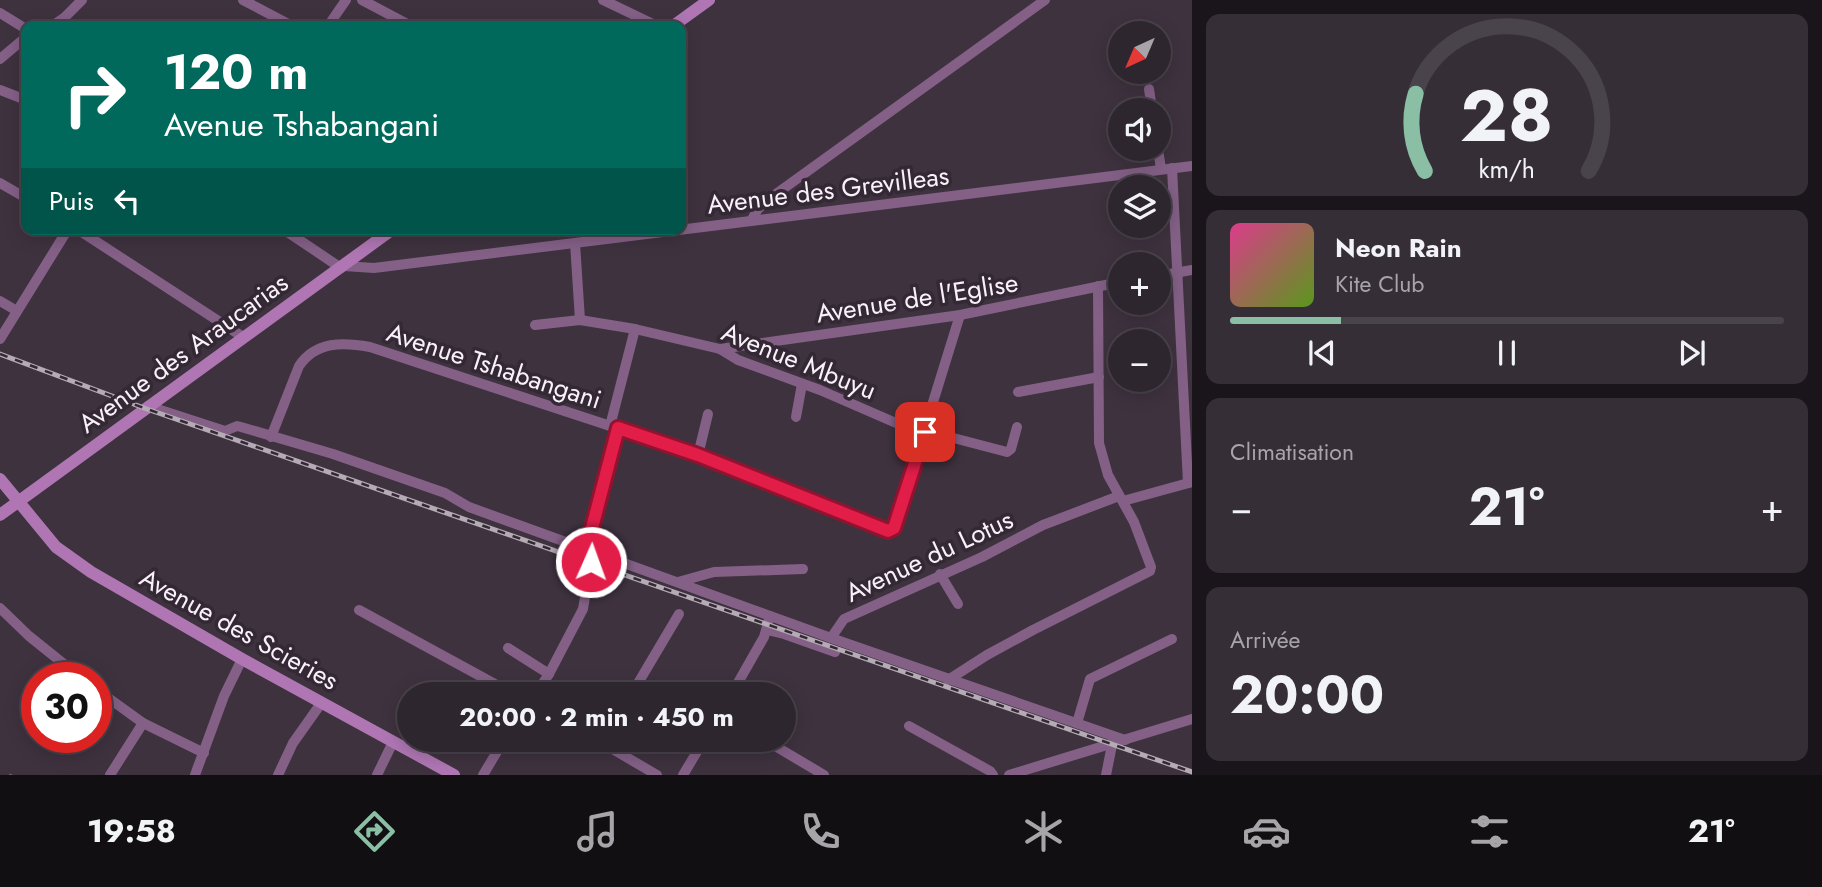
<!DOCTYPE html>
<html lang="fr">
<head>
<meta charset="utf-8">
<style>
	body { margin:0; font-family:Jost,sans-serif; background:#362e37; color:#f1f3f6; height:100vh; display:flex; flex-direction:column; font-size:26px; white-space:nowrap }
	* { box-sizing:border-box; margin:0 }
	p { font-size:23px; color:#a7a5aa }
	.icon { flex:none; width:38px; height:38px; fill:none; stroke:currentColor; stroke-width:2; stroke-linecap:round; stroke-linejoin:round }
	.map { position:relative; flex:1; overflow:hidden }
	.panel { display:flex; flex-direction:column; gap:14px; padding:14px; background:#19151a; width:630px }
	.panel>* { flex:none }
	.top-card { position:absolute; left:21px; top:21px; width:665px; height:214px; border-radius:14px; box-shadow:0 4px 18px #0003,0 0 0 2px #49434b; background:#00695c; color:#fff; overflow:hidden }
	.needle { width:46px; rotate:224deg }
	.tools { position:absolute; left:1108px; top:21px; display:grid; gap:14px }
	.tools a { display:grid; place-items:center; width:63px; height:63px; border-radius:50%; background:#2e262f; box-shadow:0 4px 18px #0003,0 0 0 2px #49434b; font-size:35px }
	.speed { position:absolute; left:21px; top:662px; display:flex; gap:14px; font-size:35px; font-weight:700; text-align:center }
	.speed>* { display:grid; place-content:center; width:91px; height:91px; border-radius:50%; background:#2e262f; box-shadow:0 4px 18px #0003,0 0 0 2px #49434b; line-height:1 }
	.speed .limit { border:10px solid #d22; background:#fff; color:#111 }
	.pin { position:absolute; display:grid; place-items:center; width:60px; height:60px; color:#fff; margin:-30px; border-radius:14px; box-shadow:0 4px 10px #0006 }
	.me { position:absolute; width:77px; margin:-38px; rotate:2deg; stroke-linejoin:round; filter:drop-shadow(0 0 5px #0008) }
	.turn { display:flex; align-items:center; gap:24px; height:147px; padding:0 28px; font-size:32px }
	.turn .icon { width:91px; height:91px; stroke-width:2.5 }
	.turn b { display:block; font-size:49px; line-height:60px }
	.then { display:flex; align-items:center; height:66px; padding:0 28px; background:#0003; gap:14px; font-size:26px }
	.big { font-size:52px; font-weight:700; line-height:1.1 }
	.panel .card { flex:1; display:flex; flex-direction:column; justify-content:center; gap:10px; min-width:0; padding:0 24px; border-radius:14px; background:#362e37 }
	.panel .dial { align-items:center; gap:0 }
	.dial svg { height:182px; overflow:visible; fill:none; stroke:#49434b; stroke-width:7; stroke-linecap:round; text-anchor:middle }
	.dial text { fill:#f1f3f6; stroke:none }
	.song { display:flex; align-items:center; gap:21px }
	.cover { width:84px; height:84px; border-radius:10px; background:linear-gradient(135deg,hsl(330 70% 55%),hsl(90 70% 35%)) }
	.played { height:7px; border-radius:4px; background:linear-gradient(90deg,#8abfa5 20%,#49434b 20%) }
	.keys { display:flex; justify-content:space-around; direction:ltr }
	.heat { display:flex; justify-content:space-between; align-items:center; font-size:38px; direction:ltr }
	.trip { position:absolute; left:397px; top:682px; width:399px; height:70px; border-radius:35px; background:#2e262f; box-shadow:0 4px 18px #0003,0 0 0 2px #49434b; font-weight:700; line-height:70px; text-align:center }
	.dock { display:flex; height:112px; justify-content:space-around; align-items:center; background:#120f13; color:#a7a5aa }
	.dock .icon { width:49px; height:49px }
	.dock .on { color:#8abfa5 }
	.dock b { font-size:32px; color:#f1f3f6 }
	main { display:flex; flex:1; min-height:0 }
	.map>svg:first-child { display:block }
	.lines { fill:none; stroke-linecap:round; stroke-linejoin:round }
	.stream { stroke:#745078; stroke-width:2.5 }
	.street { stroke:#846087; stroke-width:10 }
	.secondary { stroke:#af76b3; stroke-width:12 }
	.rail-casing { stroke:#b4abb5; stroke-width:5 }
	.rail { stroke:#342835; stroke-width:2.5; stroke-dasharray:8; stroke-linecap:butt }
	.route-casing { stroke:#92132f; stroke-width:18 }
	.route { stroke:#e11d48; stroke-width:12 }
	.labels { text-anchor:middle; dominant-baseline:central; stroke-width:7; stroke-linejoin:round; paint-order:stroke }
	.street-label { font-size:26px; fill:#f9f1fa; stroke:#342835 }
</style>
</head>
<body>
<main>
<div class="map">
<svg width="1192" height="775" viewBox="0 0 1192 775">
	<rect width="100%" height="100%" fill="#3e323f"/>
	<g class="lines">
		<polyline class="stream" points="10,775 11,775"/>
		<g class="street">
			<polyline points="243,0 292,26"/>
			<polyline points="362,0 411,26"/>
			<polyline points="603,0 657,26"/>
			<polyline points="0,13 26,29"/>
			<polyline points="52,26 65,17 82,0"/>
			<polyline points="328,26 346,0"/>
			<polyline points="0,59 26,37"/>
			<polyline points="1149,89 1152,110"/>
			<polyline points="0,90 26,100"/>
			<polyline points="1158,149 1161,169"/>
			<polyline points="1172,168 1188,483"/>
			<polyline points="0,183 26,198"/>
			<polyline points="751,221 758,209 769,199 1045,0"/>
			<polyline points="77,229 243,337"/>
			<polyline points="283,229 341,268"/>
			<polyline points="575,243 580,320"/>
			<polyline points="344,266 374,268 1192,166"/>
			<polyline points="1158,276 1192,270"/>
			<polyline points="0,301 17,311"/>
			<polyline points="535,325 580,320 635,329 720,349 738,360 820,390 896,423 1007,452 1011,449 1017,427"/>
			<polyline points="0,339 68,229"/>
			<polyline points="720,349 960,315 1120,282"/>
			<polyline points="1018,392 1099,377"/>
			<polyline points="148,406 225,431 237,426 241,427 333,454 445,493 469,507 831,638 1125,740"/>
			<polyline points="796,417 802,384"/>
			<polyline points="610,426 635,329"/>
			<path d="M271,437L299,366C316,341 343,342 370,347L665,444L890,531L894,528L960,315"/>
			<polyline points="698,455 708,414"/>
			<polyline points="1123,501 1192,482"/>
			<polyline points="588,549 618,428"/>
			<polyline points="940,574 958,604"/>
			<polyline points="678,582 714,572 803,569"/>
			<polyline points="0,608 29,636 80,677"/>
			<polyline points="359,610 515,695"/>
			<polyline points="767,630 784,634 835,652"/>
			<polyline points="831,638 844,619 982,557 1043,525 1119,496"/>
			<polyline points="508,648 549,674"/>
			<polyline points="948,680 987,655 1033,630 1150,571 1151,567 1134,522 1108,475 1099,443 1098,286"/>
			<polyline points="96,689 143,723 204,753"/>
			<polyline points="535,695 549,674 583,609 591,562 585,555 586,549"/>
			<polyline points="631,695 679,614"/>
			<polyline points="731,695 764,637 770,616"/>
			<polyline points="1077,723 1090,679 1172,639"/>
			<polyline points="909,726 990,771 993,775"/>
			<polyline points="597,740 657,775"/>
			<polyline points="765,740 824,775"/>
			<polyline points="110,775 143,723"/>
			<polyline points="195,775 224,696 242,659"/>
			<polyline points="278,775 293,743 322,702"/>
			<polyline points="377,775 393,742"/>
			<polyline points="483,775 504,740"/>
			<polyline points="683,775 704,740"/>
			<polyline points="1009,775 1192,719"/>
			<polyline points="1106,775 1112,745"/>
		</g>
		<g class="secondary">
			<polyline points="673,26 709,0"/>
			<polyline points="0,479 56,547 91,572 242,659 454,775"/>
			<polyline points="0,515 393,229"/>
		</g>
		<defs>
			<polyline id="rail" points="0,354 144,408 1192,772"/>
		</defs>
		<use href="#rail" class="rail-casing"/>
		<use href="#rail" class="rail"/>
	</g>
	<g class="lines">
		<defs>
			<polyline id="route" points="591,562 585,555 586,551 618,428 698,455 888,531 894,528 925,432"/>
		</defs>
		<use href="#route" class="route-casing"/>
		<use href="#route" class="route"/>
	</g>
	<g class="labels">
		<g class="street-label">
			<text transform="translate(828 190) rotate(-7)">Avenue des Grevilleas</text>
			<text transform="translate(917 298) rotate(-9)">Avenue de l'Eglise</text>
			<text transform="translate(183 353) rotate(-36)">Avenue des Araucarias</text>
			<text transform="translate(799 361) rotate(22)">Avenue Mbuyu</text>
			<text transform="translate(494 366) rotate(18)">Avenue Tshabangani</text>
			<text transform="translate(929 556) rotate(-25)">Avenue du Lotus</text>
			<text transform="translate(239 629) rotate(29)">Avenue des Scieries</text>
		</g>
	</g>
</svg>
<div class="tools">
<a><svg class="needle" viewBox="-14 -14 28 28"><path d="M0-13l5 13h-10z" fill="#e53935"/><path d="M0 13l5-13h-10z" fill="#a7a5aa"/></svg></a>
<a><svg class="icon" aria-label="sound" viewBox="0 0 24 24"><path d="M4 9h4l5-4v14l-5-4H4zM17 9q2 3 0 6"/></svg></a>
<a><svg class="icon" aria-label="layers" viewBox="0 0 24 24"><path d="M12 4l9 5-9 5-9-5zM3 14l9 5 9-5"/></svg></a>
<a>+</a>
<a>−</a>
</div>
<div class="speed"><div class="limit">30</div></div>
<div class="pin" style="left:925px;top:432px;background:#d93025"><svg class="icon" aria-label="arrive" viewBox="0 0 24 24"><path d="M6 21V4h12l-3 4 3 4H6"/></svg></div>
<svg class="me" style="left:591px;top:562px" viewBox="-20 -20 40 40"><circle r="17" fill="#e11d48" stroke="#fff" stroke-width="3"/><path d="M0-11L8 9 0 5-8 9z" fill="#fff"/></svg>
<div class="trip">20:00 · 2 min · 450 m</div>
<div class="top-card">
<div class="turn"><svg class="icon" aria-label="right" viewBox="0 0 24 24"><path d="M7 20v-9h11M14 6l5 5-5 5"/></svg><div><b>120 m</b>Avenue Tshabangani</div></div>
<div class="then">Puis<svg class="icon" aria-label="left" viewBox="0 0 24 24"><path d="M17 20v-9H6M10 6l-5 5 5 5"/></svg></div>
</div>
</div>
<section class="panel">
<div class="card dial"><svg viewBox="0 0 100 80">
<path d="M14 69A42 42 0 1 1 86 69"/>
<path d="M14 69A42 42 0 0 1 10 35" stroke="#8abfa5"/>
<text x="50" y="56" font-size="32" font-weight="700">28</text>
<text x="50" y="72" font-size="11">km/h</text>
</svg></div>
<div class="card">
<div class="song"><i class="cover"></i><div><b>Neon Rain</b><p>Kite Club</p></div></div>
<div class="played"></div>
<div class="keys"><svg class="icon" aria-label="previous" viewBox="0 0 24 24"><path d="M18 5L8 12l10 7zM5 5v14"/></svg><svg class="icon" aria-label="pause" viewBox="0 0 24 24"><path d="M8 5v14M16 5v14"/></svg><svg class="icon" aria-label="next" viewBox="0 0 24 24"><path d="M6 5l10 7-10 7zM19 5v14"/></svg></div>
</div>
<div class="card"><p>Climatisation</p>
<div class="heat"><a>−</a><b class="big">21°</b><a>+</a></div>
</div>
<div class="card"><p>Arrivée</p><b class="big">20:00</b></div>
</section>
</main>
<nav class="dock">
<b>19:58</b>
<svg class="icon on" aria-label="directions" viewBox="0 0 24 24"><path d="M12 3l9 9-9 9-9-9zM9 14v-3h6M13 9l2 2-2 2"/></svg>
<svg class="icon" aria-label="music" viewBox="0 0 24 24"><path d="M9 18V5l10-2v13"/><circle cx="6" cy="18" r="3"/><circle cx="16" cy="16" r="3"/></svg>
<svg class="icon" aria-label="phone" viewBox="0 0 24 24"><path d="M5 4h4l2 5-3 2q2 4 5 5l2-3 5 2v4C11 20 4 13 5 4z"/></svg>
<svg class="icon" aria-label="climate" viewBox="0 0 24 24"><path d="M12 3v18M4 7l16 10M4 17L20 7"/></svg>
<svg class="icon" aria-label="car" viewBox="0 0 24 24"><path d="M5 17H2v-5l4-1 3-4h7l3 4 3 1v5h-3M9 17h6M6 11h13"/><circle cx="7" cy="17" r="2"/><circle cx="17" cy="17" r="2"/></svg>
<svg class="icon" aria-label="filters" viewBox="0 0 24 24"><path d="M4 7h16M4 17h16"/><circle cx="9" cy="7" r="2"/><circle cx="15" cy="17" r="2"/></svg>
<b>21°</b>
</nav>
</body>
</html>
